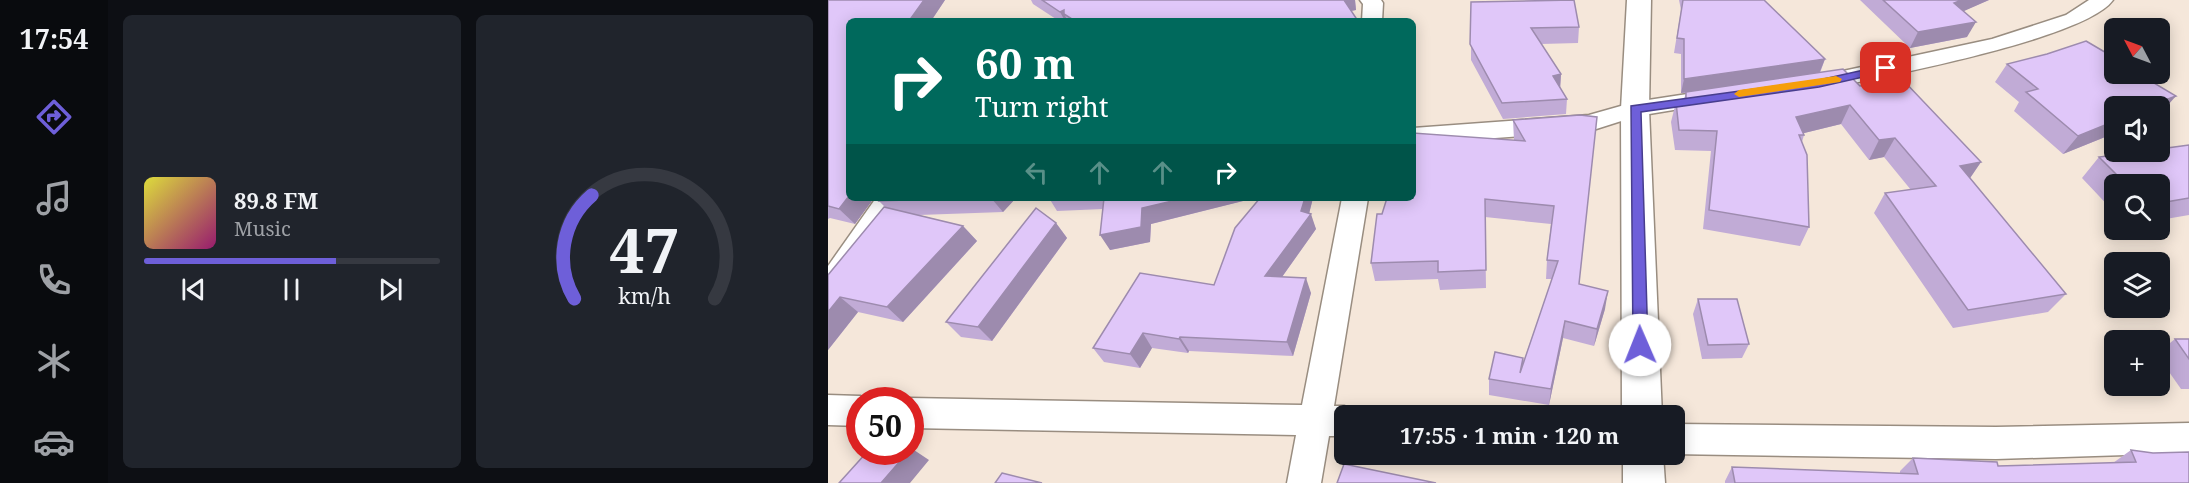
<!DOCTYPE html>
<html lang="en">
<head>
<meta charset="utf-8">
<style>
	body { margin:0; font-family:"Noto Serif",serif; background:#20242c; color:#f1f3f6; height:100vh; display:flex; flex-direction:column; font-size:22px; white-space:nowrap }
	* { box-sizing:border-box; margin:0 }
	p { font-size:20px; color:#9ea1a6 }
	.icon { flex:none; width:33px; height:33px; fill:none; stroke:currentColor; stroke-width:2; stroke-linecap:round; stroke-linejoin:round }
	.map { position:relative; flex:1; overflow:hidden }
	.drawer { display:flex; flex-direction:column; gap:15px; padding:15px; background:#0d0f14; width:720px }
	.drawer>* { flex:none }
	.banner { position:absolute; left:18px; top:18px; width:570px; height:183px; border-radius:9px; box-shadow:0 3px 15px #0003; background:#00695c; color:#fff; overflow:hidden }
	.needle { width:39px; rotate:311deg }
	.buttons { position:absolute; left:1276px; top:18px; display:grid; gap:12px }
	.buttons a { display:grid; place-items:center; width:66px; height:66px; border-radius:9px; background:#171b24; box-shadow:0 3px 15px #0003; font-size:30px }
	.speed { position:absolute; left:18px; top:387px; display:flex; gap:12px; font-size:30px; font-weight:700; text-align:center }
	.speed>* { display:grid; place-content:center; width:78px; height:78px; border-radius:50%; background:#171b24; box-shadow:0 3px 15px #0003; line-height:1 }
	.speed .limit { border:9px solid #d22; background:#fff; color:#111 }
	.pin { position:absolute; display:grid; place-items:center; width:51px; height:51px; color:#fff; margin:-26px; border-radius:12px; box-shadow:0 3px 9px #0006 }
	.me { position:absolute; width:66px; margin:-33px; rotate:359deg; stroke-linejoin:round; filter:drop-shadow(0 0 4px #0008) }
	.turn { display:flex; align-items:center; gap:21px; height:126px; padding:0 30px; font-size:27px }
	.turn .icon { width:78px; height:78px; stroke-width:2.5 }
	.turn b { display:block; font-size:42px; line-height:51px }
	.lanes { display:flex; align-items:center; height:57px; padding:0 30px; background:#0003; justify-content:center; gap:30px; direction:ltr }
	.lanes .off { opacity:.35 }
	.drawer .tile { flex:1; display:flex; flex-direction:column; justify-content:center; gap:9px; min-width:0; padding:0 21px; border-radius:9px; background:#20242c }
	.drawer .dial { align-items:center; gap:0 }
	.dial svg { height:156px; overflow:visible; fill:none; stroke:#363941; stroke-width:7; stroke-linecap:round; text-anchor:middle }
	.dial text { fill:#f1f3f6; stroke:none }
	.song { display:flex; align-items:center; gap:18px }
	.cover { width:72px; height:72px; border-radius:9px; background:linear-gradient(135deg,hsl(60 70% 55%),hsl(320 70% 35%)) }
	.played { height:6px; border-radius:3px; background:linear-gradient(90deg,#6e5fd9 65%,#363941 65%) }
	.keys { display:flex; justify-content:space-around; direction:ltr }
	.drawer .tiles { flex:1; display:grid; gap:15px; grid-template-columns:repeat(2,1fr) }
	.trip { position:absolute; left:506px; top:405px; width:351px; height:60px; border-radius:9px; background:#171b24; box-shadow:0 3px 15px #0003; font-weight:700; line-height:60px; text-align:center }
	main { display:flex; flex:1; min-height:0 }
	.tabs { display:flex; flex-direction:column; width:108px; justify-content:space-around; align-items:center; background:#090b0e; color:#9ea1a6 }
	.tabs .icon { width:42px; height:42px }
	.tabs .selected { color:#6e5fd9 }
	.tabs b { font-size:27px; color:#f1f3f6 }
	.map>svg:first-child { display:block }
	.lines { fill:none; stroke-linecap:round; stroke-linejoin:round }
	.street-casing { stroke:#998d80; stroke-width:3 }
	.secondary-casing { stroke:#998d80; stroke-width:3 }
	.street { fill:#fff; fill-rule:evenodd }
	.secondary { fill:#fff; fill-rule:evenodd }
	.wall { fill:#c1abd6 }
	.shaded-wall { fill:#9d8bae }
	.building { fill:#e0c7f9; stroke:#9d8bae; stroke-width:1.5 }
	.route { fill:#6e5fd9; stroke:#483e8d; stroke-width:1.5 }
	.slow { fill:#f59e0b }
</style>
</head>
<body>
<main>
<nav class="tabs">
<b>17:54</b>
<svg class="icon selected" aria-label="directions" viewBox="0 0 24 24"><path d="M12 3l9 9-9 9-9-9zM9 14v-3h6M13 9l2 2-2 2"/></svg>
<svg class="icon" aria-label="music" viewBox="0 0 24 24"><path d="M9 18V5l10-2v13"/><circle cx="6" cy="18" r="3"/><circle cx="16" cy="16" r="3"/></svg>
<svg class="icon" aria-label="phone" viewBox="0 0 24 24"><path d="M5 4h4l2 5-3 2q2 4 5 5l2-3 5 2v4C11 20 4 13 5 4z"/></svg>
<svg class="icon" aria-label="climate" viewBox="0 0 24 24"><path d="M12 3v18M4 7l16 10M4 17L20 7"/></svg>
<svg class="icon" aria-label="car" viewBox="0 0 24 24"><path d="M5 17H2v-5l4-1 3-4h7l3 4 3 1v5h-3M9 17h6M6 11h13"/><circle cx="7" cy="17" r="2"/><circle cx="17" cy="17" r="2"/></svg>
</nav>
<section class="drawer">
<div class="tiles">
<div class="tile">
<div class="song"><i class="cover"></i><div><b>89.8 FM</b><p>Music</p></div></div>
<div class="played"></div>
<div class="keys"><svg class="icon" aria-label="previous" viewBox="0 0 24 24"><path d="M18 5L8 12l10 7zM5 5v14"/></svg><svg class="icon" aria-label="pause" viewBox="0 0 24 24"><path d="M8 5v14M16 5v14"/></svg><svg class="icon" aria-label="next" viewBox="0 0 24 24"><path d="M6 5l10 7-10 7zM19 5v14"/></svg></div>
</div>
<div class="tile dial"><svg viewBox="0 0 100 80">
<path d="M14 69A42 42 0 1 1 86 69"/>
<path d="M14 69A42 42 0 0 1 23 16" stroke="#6e5fd9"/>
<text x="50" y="56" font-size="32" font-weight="700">47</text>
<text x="50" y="72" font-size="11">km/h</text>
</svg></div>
</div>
</section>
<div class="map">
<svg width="1361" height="483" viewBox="0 0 1361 483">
	<rect width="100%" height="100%" fill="#f5e7da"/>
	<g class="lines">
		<defs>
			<g id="street">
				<polygon points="532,0 553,0 555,3 554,21 534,21 535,4"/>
				<path d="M1261,0H1285C1257,40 1042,79 987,91L979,89L976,84L979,79L987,77L1164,39L1238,15Z"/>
				<polygon points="892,89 900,91 903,96 900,101 809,116 762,131 585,144 585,128 761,115 807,102"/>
				<polygon points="48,198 75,198 10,296 0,299 0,266"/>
				<polygon points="514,198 540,198 506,406 516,406 527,410 530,416 516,416 516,436 501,436 493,483 459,483 468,435 82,428 82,400 76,400 82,398 474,405"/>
				<polygon points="0,395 32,396 43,400 32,400 32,426 0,425"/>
				<polygon points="1361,423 1361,453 1168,459 843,454 846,454 846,424 1168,427"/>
			</g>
			<g id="secondary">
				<polygon points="799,0 823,0 821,109 834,416 794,416 793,109"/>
				<polygon points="795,454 835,454 837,483 795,483"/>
			</g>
		</defs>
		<use href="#street" class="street-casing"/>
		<use href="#secondary" class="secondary-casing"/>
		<use href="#street" class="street"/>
		<use href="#secondary" class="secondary"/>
	</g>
	<g class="wall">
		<polygon points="0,0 117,0 103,21 21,21 21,198 46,198 27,224 2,218 0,219"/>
		<polygon points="203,0 527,0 528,10 523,11 530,21 231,21 205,4"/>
		<polygon points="851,0 936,0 997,59 992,73 1032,86 1153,162 1142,178 1238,294 1220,312 1125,328 1046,213 1057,193 1083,190 1056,157 1041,160 1013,124 976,133 976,135 974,142 981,227 972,246 875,229 883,151 847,150 843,122 848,102 855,102 858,93 853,93 853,54 846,53 853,10"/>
		<polygon points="1032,0 1161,0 1135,11 1139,37 1082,48"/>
		<polygon points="643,2 751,27 750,43 713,44 733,74 732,88 739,99 738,114 675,119 643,60"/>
		<polygon points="1179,64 1287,106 1287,133 1235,154 1186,111 1191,102 1167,82"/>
		<polygon points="752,115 751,284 777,309 766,346 735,338 721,405 661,395 661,379 695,358 695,363 724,279 718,279 719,260 723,224 657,217 658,288 612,290 610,279 547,281 543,263 554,214 686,140 685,120"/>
		<polygon points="1361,145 1361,215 1332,220 1332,184 1287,184 1287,213 1254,178 1271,157"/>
		<polygon points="53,198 188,198 175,212 91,215 135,226 149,241 75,322 30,312 0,350 0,275 58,208 51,201"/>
		<polygon points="221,198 427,198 323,224 322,242 282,250 275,209 229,211"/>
		<polygon points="432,198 485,198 481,213 488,229 454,277 483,293 465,356 361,351 360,353 324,348 312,368 276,362 265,348 386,285"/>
		<polygon points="228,223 239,238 164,341 133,337 118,322"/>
		<polygon points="870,299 921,344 914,358 874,359 865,314"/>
		<polygon points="1347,339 1361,339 1361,389 1353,389 1332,359 1332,351"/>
		<polygon points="1303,450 1325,453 1361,483 897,483 897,481 904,467 1072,474 1072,471 1085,458 1170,466 1285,463"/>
	</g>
	<g class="shaded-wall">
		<polygon points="96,0 117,0 103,21 81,21"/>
		<polygon points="514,0 527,0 528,10 517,12"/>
		<polygon points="1134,0 1161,0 1118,19 1126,3"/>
		<polygon points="236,10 236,14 240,21 237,21 232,12"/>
		<polygon points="1148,22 1139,37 1082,48 1090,32"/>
		<polygon points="997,59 991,74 853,93 856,79"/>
		<polygon points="733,74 732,90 725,76"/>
		<polygon points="1348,96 1332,114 1332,106 1321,106"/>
		<polygon points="1022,105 1013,124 960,137 968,117"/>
		<polygon points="1287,121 1287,133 1235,154 1250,136"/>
		<polygon points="1067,138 1056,157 1041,160 1051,140"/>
		<polygon points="1153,162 1140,181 1132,166"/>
		<polygon points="21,196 21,198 46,198 27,224 11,209"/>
		<polygon points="163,198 188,198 175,212"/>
		<polygon points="357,198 427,198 323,224 322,242 282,250 272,235 314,208"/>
		<polygon points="477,198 485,198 480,218 483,214 488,229 444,291 437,276 473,211"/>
		<polygon points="228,223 239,238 164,341 150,327"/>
		<polygon points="135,226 149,241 75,322 59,307"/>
		<polygon points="478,278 483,293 465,356 459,342"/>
		<polygon points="780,291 777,309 766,346 769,329"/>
		<polygon points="12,297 30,312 0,350 0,312"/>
		<polygon points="737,321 735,338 721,405 723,389"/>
		<polygon points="315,333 324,348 312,368 302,354"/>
		<polygon points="352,337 361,351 360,353 351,339"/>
		<polygon points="83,448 101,460 82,483 53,483 80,452 82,452"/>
	</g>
	<g class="building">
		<polygon points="0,0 96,0 81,21 21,21 21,196 11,209 0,206"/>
		<polygon points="214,0 516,0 530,21 247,21 236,14 236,10 232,12"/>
		<polygon points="746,0 751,27 703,28 733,74 725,76 739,99 674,103 642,44 643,2"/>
		<polygon points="855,0 936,0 997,59 856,79 856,39 849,38"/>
		<polygon points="1055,0 1134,0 1126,3 1148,22 1090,32"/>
		<polygon points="1258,41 1287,58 1287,74 1311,74 1348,96 1321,106 1287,106 1287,121 1250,136 1198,92 1210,89 1179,64 1219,54"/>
		<polygon points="1015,69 1032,86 1074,79 1153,162 1132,166 1238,294 1140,310 1057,193 1108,186 1067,138 1051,140 1022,105 968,117 976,135 971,135 979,155 981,227 881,210 889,131 851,130 848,102 858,102 858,92"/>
		<polygon points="752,115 769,117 751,284 780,291 769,329 737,321 723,389 661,379 667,352 695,358 692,373 730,261 719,260 726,206 657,199 658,270 610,272 610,261 543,263 549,214 554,214 559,198 585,198 585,133 697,141 685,120"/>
		<polygon points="1361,145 1361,198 1332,203 1332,184 1298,184 1271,157 1312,152 1332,152 1332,149"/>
		<polygon points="53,198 136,198 51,201"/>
		<polygon points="276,198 357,198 314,208 313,227 272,235"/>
		<polygon points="432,198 477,198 473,211 483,214 437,276 478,278 459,342 352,337 351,339 315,333 302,354 265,348 312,273 386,285 407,228"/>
		<polygon points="56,207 135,226 59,307 12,297 0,312 0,275"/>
		<polygon points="208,208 228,223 150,327 118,322"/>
		<polygon points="870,299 909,299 921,344 880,345"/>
		<polygon points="1347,339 1361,339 1361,359"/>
		<polygon points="1303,450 1325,453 1361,452 1361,483 907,483 904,467 1090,474 1085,458 1169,462 1170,466 1308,462"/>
		<polygon points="39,452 80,452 53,483 11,483"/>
		<polygon points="516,464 608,483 509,483"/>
		<polygon points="174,473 214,483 167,483"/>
	</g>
	<polygon class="route" points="1058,65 1062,66 1062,71 991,87 813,112 820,345 818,349 812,351 807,349 805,345 803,106 991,80"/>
	<polygon class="slow" points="1008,76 1014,79 1012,82 911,97 906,94 911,90"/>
</svg>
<div class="buttons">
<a><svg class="needle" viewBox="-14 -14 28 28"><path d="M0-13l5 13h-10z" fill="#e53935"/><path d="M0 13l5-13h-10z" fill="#9ea1a6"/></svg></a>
<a><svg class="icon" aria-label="sound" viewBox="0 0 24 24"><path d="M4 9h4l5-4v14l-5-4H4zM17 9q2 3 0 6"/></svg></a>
<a><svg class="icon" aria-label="search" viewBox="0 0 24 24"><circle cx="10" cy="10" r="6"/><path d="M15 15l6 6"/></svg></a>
<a><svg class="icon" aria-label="layers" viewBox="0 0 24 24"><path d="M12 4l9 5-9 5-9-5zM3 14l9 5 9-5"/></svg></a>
<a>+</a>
</div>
<div class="speed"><div class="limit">50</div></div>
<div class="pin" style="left:1058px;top:68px;background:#d93025"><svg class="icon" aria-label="arrive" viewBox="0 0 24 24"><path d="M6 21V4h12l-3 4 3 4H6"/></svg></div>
<svg class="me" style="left:812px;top:345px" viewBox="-20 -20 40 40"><circle r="19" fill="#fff"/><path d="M0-13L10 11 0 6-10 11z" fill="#6e5fd9"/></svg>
<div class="trip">17:55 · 1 min · 120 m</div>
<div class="banner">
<div class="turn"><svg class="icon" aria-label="right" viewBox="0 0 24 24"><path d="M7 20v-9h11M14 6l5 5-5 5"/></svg><div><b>60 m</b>Turn right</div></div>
<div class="lanes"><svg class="icon off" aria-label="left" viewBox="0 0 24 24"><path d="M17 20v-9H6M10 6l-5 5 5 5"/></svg><svg class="icon off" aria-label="ahead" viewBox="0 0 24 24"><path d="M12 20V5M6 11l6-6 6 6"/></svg><svg class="icon off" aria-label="ahead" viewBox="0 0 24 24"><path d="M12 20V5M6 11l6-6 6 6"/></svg><svg class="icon" aria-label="right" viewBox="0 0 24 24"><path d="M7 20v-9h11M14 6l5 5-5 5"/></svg></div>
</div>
</div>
</main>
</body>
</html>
